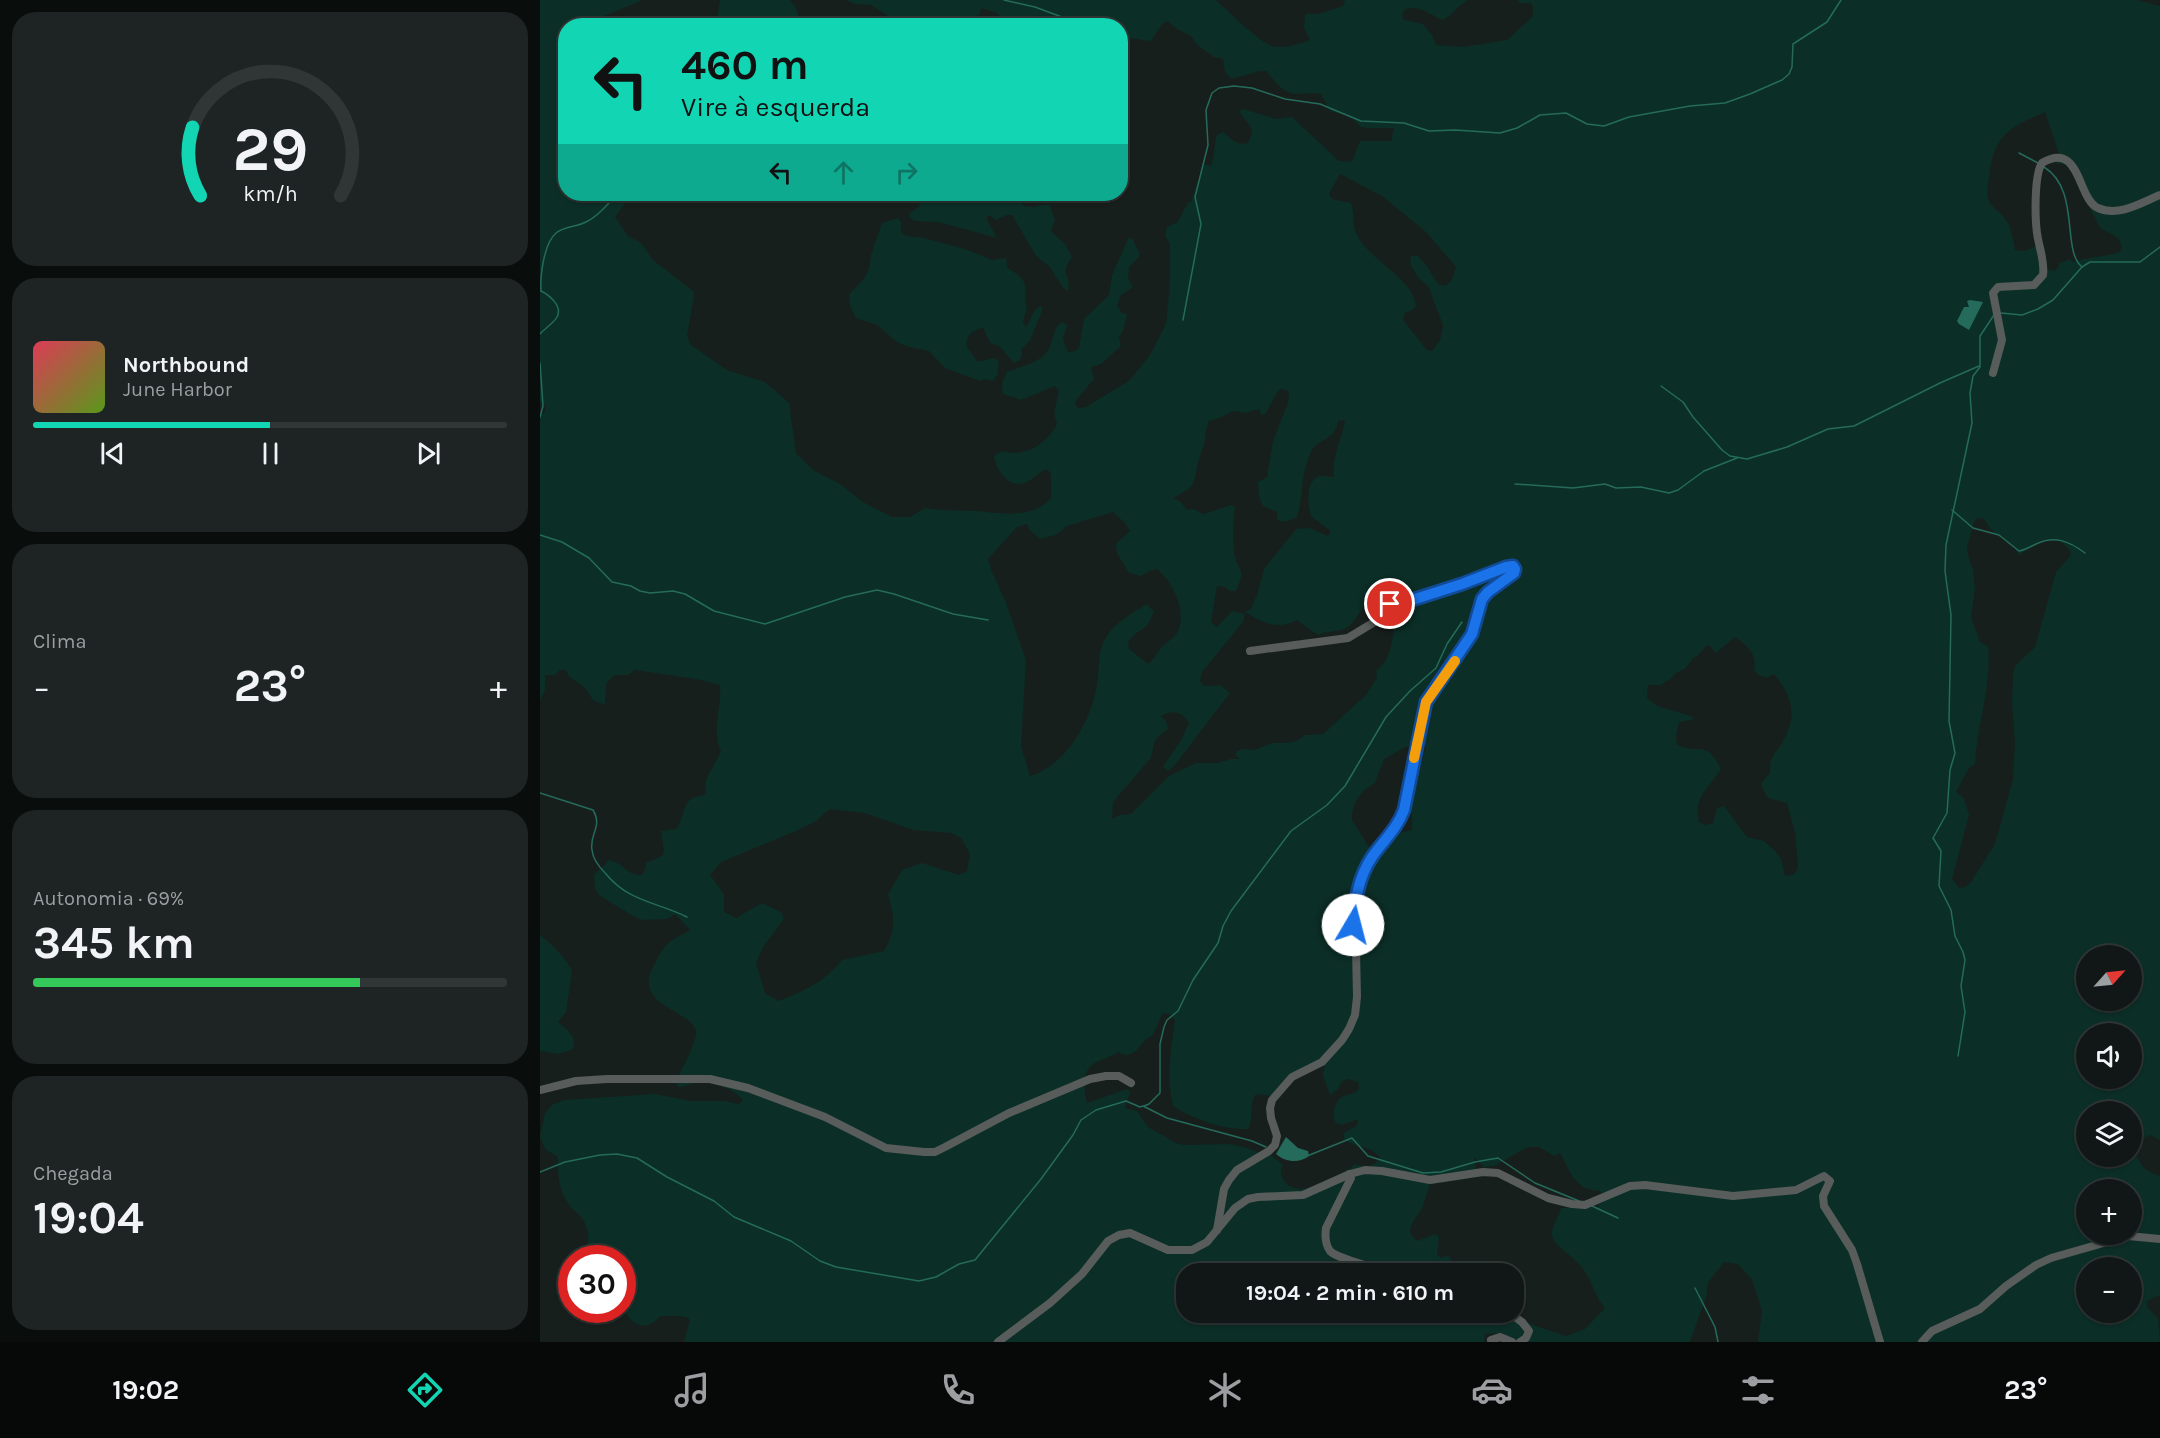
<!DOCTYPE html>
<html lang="pt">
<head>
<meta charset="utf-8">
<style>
	body { margin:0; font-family:Karla,sans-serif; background:#1e2423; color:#f1f3f6; height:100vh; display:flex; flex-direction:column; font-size:22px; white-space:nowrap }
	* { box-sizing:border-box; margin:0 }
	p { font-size:20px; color:#9c9fa1 }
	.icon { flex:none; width:33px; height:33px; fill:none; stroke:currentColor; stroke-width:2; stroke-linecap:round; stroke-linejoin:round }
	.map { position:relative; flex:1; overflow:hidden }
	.sheet { display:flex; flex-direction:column; gap:12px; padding:12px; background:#090d0c; width:540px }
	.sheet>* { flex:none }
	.guide { position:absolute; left:18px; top:18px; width:570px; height:183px; border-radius:24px; box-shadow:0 2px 4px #0004,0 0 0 2px #303635; background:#12d5b4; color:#111; overflow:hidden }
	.needle { width:39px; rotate:63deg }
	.tools { position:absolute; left:1536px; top:945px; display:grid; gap:12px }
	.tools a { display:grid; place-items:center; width:66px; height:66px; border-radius:50%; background:#111716; box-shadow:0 2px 4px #0004,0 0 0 2px #303635; font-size:30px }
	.speed { position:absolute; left:18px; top:1245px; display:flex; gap:12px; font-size:30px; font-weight:700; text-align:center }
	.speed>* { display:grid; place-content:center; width:78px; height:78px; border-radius:50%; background:#111716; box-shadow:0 2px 4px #0004,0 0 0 2px #303635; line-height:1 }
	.speed .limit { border:9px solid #d22; background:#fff; color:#111 }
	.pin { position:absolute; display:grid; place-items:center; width:51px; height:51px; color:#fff; margin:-26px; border:3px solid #fff; border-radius:50%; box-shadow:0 2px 6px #0007 }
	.me { position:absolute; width:66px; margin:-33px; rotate:8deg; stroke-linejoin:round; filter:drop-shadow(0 0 4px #0008) }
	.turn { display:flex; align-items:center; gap:21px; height:126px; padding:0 24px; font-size:27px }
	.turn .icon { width:78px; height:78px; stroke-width:2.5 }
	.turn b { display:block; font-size:42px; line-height:51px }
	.lanes { display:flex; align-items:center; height:57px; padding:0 24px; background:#0003; justify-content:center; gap:30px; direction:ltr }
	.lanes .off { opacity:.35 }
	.big { font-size:45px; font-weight:700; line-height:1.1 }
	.sheet .tile { flex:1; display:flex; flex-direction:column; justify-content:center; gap:9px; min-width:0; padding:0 21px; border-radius:24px; background:#1e2423 }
	.sheet .dial { align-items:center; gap:0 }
	.dial svg { height:156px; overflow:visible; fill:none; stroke:#303635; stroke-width:7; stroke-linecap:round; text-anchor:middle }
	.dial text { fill:#f1f3f6; stroke:none }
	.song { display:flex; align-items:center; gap:18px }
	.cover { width:72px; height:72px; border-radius:9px; background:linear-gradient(135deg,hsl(350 70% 55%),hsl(90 70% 35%)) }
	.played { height:6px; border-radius:3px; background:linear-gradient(90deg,#12d5b4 50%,#303635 50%) }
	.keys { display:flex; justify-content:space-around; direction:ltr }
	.heat { display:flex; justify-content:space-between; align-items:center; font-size:33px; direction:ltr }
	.charge { height:9px; border-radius:4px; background:linear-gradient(90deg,#34c759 69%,#303635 0) }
	.trip { position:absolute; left:636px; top:1263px; width:348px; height:60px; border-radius:24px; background:#111716; box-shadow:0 2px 4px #0004,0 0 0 2px #303635; font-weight:700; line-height:60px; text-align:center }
	.dock { display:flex; height:96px; justify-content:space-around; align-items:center; background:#070909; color:#9c9fa1 }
	.dock .icon { width:42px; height:42px }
	.dock .selected { color:#12d5b4 }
	.dock b { font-size:27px; color:#f1f3f6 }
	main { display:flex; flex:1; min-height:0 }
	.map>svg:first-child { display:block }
	.green { fill:#0b2e26; fill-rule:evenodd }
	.water { fill:#256b5b }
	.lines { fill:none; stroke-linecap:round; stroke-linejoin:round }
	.stream { stroke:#256b5b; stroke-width:1.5 }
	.minor { stroke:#585c5b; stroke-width:8 }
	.route-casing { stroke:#114b97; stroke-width:15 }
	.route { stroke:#1a73e8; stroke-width:10 }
	.slow { stroke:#f59e0b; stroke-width:10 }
</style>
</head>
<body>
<main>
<section class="sheet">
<div class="tile dial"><svg viewBox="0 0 100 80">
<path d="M14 69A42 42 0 1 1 86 69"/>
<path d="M14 69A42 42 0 0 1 10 34" stroke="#12d5b4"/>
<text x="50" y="56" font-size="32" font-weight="700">29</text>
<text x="50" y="72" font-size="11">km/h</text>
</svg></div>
<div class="tile">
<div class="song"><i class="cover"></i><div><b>Northbound</b><p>June Harbor</p></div></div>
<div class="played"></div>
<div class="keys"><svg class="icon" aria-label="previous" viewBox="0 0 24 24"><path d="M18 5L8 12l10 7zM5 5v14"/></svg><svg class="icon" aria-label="pause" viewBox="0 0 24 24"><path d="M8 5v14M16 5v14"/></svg><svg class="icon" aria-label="next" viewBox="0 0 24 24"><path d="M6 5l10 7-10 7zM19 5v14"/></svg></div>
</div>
<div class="tile"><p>Clima</p>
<div class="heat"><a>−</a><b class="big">23°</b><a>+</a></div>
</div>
<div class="tile"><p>Autonomia · 69%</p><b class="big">345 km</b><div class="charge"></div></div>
<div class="tile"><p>Chegada</p><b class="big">19:04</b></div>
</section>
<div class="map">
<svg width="1620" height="1342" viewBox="0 0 1620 1342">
	<rect width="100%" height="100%" fill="#171f1d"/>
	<g class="green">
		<path d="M0,0H103L42,25L26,26V194H92L75,217L88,236L101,243L113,260L153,291L154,296L147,336L151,345L187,370L225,382L249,403L256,453L273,470L300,484L323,502L352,517H370L385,508C402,511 418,510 436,511C462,513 491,520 511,498V474L507,469C498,472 495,478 487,482C469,490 456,470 454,456L462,451C486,458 506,444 517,424L514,413L519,391L515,386L481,400L463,394L462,383L467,372C481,366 497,364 507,352C514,342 511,329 522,322L527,325L523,339L528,352L535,351L539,348L544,319L569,295L572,275L589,237L593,240L600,253L598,258L589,267L588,278L593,287L581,295L577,305L581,312L587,315L583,331L579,337L581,346L561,364L551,367L554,379L537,399L535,404L538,408L546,407L590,380L610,355L626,324L630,285V244L625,236L627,227L638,222L648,202H651L664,164L671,166C675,155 674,145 677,135L683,132C692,139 696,146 708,143C717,126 707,125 699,111L703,109L736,119L752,117L799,161L812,162L820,141H851L854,128H830L821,127L810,116L790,111L781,94C772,92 765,94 757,94C742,93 735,81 726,71H720L691,79L685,72L683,59L674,57L656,44L651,36L637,29L627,21L622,24L611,41L581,37L580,26L502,25L484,19L475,22L474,25H469L457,13L442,8L439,15L413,25H362L331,5L315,4L306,0H676C688,11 719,42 732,46C744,49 759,44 770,40L764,28L765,14H779L803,6L805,0H928C917,6 913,16 902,20L883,10L875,8L865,9L862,15L864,20L883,24L892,35L896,45L923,47L967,40L993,16V7L991,3H979L978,0H1597L1620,6V1140L1610,1135L1600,1140L1594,1149C1599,1165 1605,1171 1620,1176V1295L1607,1301V1307L1618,1318L1620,1342H1218L1222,1311L1212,1280L1198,1264L1184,1262L1168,1283L1167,1294L1150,1342H981L960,1333L945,1334L944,1342H144L150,1320L146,1317L137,1316H121C104,1332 93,1327 83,1308L82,1258H45C49,1244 51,1230 41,1217C37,1212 31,1209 28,1203C18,1188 18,1175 18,1157L6,1150L0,1137L5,1113L12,1105L24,1100L115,1094L151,1101H185L199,1104L203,1100C195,1091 175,1081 162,1081C153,1081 148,1087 139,1087L135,1082C140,1073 158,1040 156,1031C151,1009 91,1007 114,965C118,957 123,947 130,942C136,937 144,934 150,930L135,914L127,919L102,920L93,916L60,896L55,889L54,874L61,869L69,860C84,863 85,875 102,875L105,870L106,863L122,856L124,851L121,831L136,829C143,821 143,804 151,799C155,796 161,796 165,794L166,780L181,751C171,732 182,706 180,685L156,679L95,670L88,675H74L66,684L65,705L53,700L46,689L29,676L26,670H20L15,675H5V690L0,700V414L5,412V406L0,401ZM1505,112L1519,154L1516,164H1524L1530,169L1560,228L1578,238L1582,246L1580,252C1564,257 1547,257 1533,262L1530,259L1520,263L1515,271L1509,270C1504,262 1507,255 1504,247L1500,244L1485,251L1475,250C1473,237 1471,225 1462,215C1458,211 1452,207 1449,201C1446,194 1448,186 1449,178C1453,136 1468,128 1505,112ZM800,174L842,196L887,233L916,267L911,282L904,286L898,284L884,262L878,256H871L870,264L879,279L888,286L903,325L900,340L892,351L887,350L863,320L865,313L872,310L876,306C873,278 830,261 817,235C812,226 815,214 811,203L792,199L789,194ZM742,389L749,391L748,403L733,441L727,477L718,482L719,497L723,506L737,512V519C744,524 749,521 757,517C764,496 760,473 771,452C779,437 794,442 798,421L805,420C802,440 791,456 794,477C789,477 784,475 780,476C764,481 768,504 771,516C777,522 785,525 791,532L788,536L769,528L756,529L724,569L717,595L710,610L705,612C721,622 739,631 757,620L778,635C787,630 797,633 806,628C815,624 821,607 831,598L843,607L846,618L853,620L855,624C851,643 852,659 836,671L837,678L826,695L783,734L765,735L757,741L746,743H732L715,750L702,749L697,751L695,755L700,759H691L678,763H656L629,776L591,814L580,815L572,819L573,802L610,759C614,753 612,745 616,739C620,734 625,733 628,728L626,721L621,716C632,709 643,712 649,723L641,740L623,767L628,771L634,766L690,693L680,685L664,686L660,681L662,672L703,622L705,614L692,611L677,627L671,622L677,586L685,587L690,591H696C708,565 696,572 694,551C693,536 693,521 695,507L691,505L664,514L653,509L647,510L641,502L633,498C656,486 653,487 658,463C659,456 663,450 664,444C666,435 665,430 669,421L680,418L693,411L706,413L719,409L721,414L725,415L738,391ZM573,512L585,523L590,531L576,544L577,553L589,573L601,576L609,571L617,569C633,582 648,612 637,633C634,639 624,643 620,649C616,655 614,659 608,664L589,649L588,642L594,635L607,626L614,612L607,604C592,613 574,623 565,639C557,654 560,668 557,684C552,719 526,766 490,776L481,746L486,660L465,600L452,572L448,559L477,527L487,524L490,530L500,539L516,535L527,526ZM1443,518C1447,523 1450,529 1455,533C1468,543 1471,539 1479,556C1493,545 1505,532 1522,543C1527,547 1529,549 1531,555L1516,572L1495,647L1475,666L1473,675L1472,703L1475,743L1473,779L1455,844L1431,882L1425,887L1419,888L1412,879L1429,815L1424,798L1416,792L1429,768L1435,764C1437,725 1452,685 1448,646L1440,642L1431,617L1435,589L1433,570L1428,555L1427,547L1435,519ZM1195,637C1207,645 1217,654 1214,669L1218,675L1226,678L1234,674C1253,697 1258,716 1242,743C1234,756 1230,756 1230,772C1221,787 1217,779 1228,798L1247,803L1255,833L1258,866C1257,874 1253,875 1245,876L1241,859L1235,851L1224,841L1207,837L1184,806L1177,808L1173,823L1166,825L1159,822C1153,796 1169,789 1181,769C1166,739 1161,755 1137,745L1136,737L1139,722L1151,720L1154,717L1117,706L1107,698L1108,685H1120L1129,680L1136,673L1146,668L1153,658L1157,656L1167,645L1170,646L1175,652H1177ZM873,746H886L872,800V830L859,833L846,832L829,847L812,820C811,803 821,790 835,783L844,759L865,747ZM290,809L325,813L373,830L411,833L421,838L430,854L427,871L419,875L382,863L362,870L348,894C355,916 356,931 344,951L302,960C287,980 261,993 238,1001L225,993L216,963L223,947L244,919L242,913L222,903L196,918L184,912V894L170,875L181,862L256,831L276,821ZM1546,956H1592V1000H1546ZM623,1013L630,1014L635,1020C631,1048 626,1077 633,1106C653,1119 683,1130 708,1129C715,1117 708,1105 716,1094L733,1096C744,1073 764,1068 786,1059L783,1075L790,1095L798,1089L802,1081L808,1079L818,1082L819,1088L816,1092C811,1095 807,1094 802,1097C794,1102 791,1115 796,1123L802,1125L818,1119L817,1125L804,1133V1138C814,1149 827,1143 840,1157C834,1168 825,1167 814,1164L811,1168C795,1176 760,1201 745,1182C740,1177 740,1170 743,1165L729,1154L724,1155L704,1147L690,1144L644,1145L636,1143L608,1127L597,1111L585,1108L590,1092L587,1089L547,1103C544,1090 541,1071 555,1063C562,1059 571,1057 578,1052C590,1060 597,1050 604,1041C606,1038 610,1038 612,1035C617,1030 619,1019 623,1013ZM1546,1034H1592V1078H1546ZM1546,1112H1592V1156H1546ZM988,1147H999L1014,1156L1020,1153C1031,1173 1035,1190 1060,1191L1062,1194L1058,1207L1021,1208C1019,1217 1011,1227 1012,1235C1014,1246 1031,1255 1038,1263C1052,1277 1053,1295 1065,1308L1045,1329L1026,1336L993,1325L969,1313L646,1312V1274L913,1273L912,1261L908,1255L901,1258L897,1255L899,1236L894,1234L878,1241C861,1230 876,1220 882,1208C885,1201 887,1192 890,1184L921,1180L937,1175L934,1157L944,1167L954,1166ZM1546,1190H1592V1234H1546ZM1546,1268H1592V1312H1546Z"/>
		<path d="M180,0H250C257,9 261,15 255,25H224L216,20L211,25H174L178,14Z"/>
		<path d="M343,194H475L484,206L491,207L509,204L515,219L511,231L525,244L532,257C518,276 532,274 528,291L523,288L510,267L496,256L472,215H467L456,220L449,215L446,218L457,238L398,222L374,221L369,217L370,213L380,206L379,202L350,198Z"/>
		<path d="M358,218L361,222V232L367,236L384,238L428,250L452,260L466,258L467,267C472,271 479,275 482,279C489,287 483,299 487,308L483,322L486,327L495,310L500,306L503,308L490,341L481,349L482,355L480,360L474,363L459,346L450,343L443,328C433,329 425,336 427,347L437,361C444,362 448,358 455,358L459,362L457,375L453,381L446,379L440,381L405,368L389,351L369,347L357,342L337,325L316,318L310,306L309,294L324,279L329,269L331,255L342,223Z"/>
		<path d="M0,935C9,941 30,962 32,972L26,1012L18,1022C27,1030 37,1036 33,1049L19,1054L0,1051Z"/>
	</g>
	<g class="water">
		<polygon points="1430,300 1443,302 1429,330 1419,324 1417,321 1424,307 1429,307 1427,301"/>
		<path d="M746,1137L758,1148L768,1151L769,1156C759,1164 745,1162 736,1154Z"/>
	</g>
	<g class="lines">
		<g class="stream">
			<polyline points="464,0 495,7 546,26"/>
			<polyline points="580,40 586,46"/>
			<polyline points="1479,153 1498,163"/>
			<path d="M1504,167C1541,190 1521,250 1542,267"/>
			<path d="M1,291C0,276 4,243 16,233C24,226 37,227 46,222C58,216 68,204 77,194"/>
			<polyline points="1461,313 1482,315 1498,309 1513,300 1542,267 1550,262 1600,262 1620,247"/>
			<polyline points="643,320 661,224 655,197 668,145 666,110 672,93 679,88 694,86 712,88 745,99 780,104 821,121 864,123 889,131 915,130 960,133 977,128 1000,115 1026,113 1047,124 1064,126 1089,117 1150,106 1185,103 1210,94 1242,80 1249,74 1252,67 1253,44 1287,22 1301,0"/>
			<path d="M0,334C4,329 14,323 17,317C23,306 9,295 1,291"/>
			<polyline points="0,363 3,406 0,417"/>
			<polyline points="1121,386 1143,402 1153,417 1182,450 1190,456 1207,459 1247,447 1288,429 1314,426 1400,383 1439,366"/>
			<polyline points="975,484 1033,488 1065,484 1076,488 1101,487 1129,493 1138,490 1164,471 1197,458"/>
			<path d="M1412,510L1433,528L1459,535L1479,551C1485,550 1490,547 1496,544C1514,535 1529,541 1545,553"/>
			<polyline points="0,535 22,542 49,558 72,582 91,586 100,591 110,593 133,591 145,594 174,611 225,624 305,597 337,590 354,594 413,614 448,620"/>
			<path d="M0,793L53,810C63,827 49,834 52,850C53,860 60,868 66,874C89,902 117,902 147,917"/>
			<polyline points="1418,1056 1425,1012 1421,986 1425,960 1423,952 1415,936 1411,910 1399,886 1401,851 1393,838 1407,813 1410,770 1415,753 1409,721 1411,615 1405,571 1406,545 1432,423 1430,393 1433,376 1440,367 1440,336 1454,315"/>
			<polyline points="604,1106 609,1104 620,1093 620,1044 624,1027 627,1020 638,1011 653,980 678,943 683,926 691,911 751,831 787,805 805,786 846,717 870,691 896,668 907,644 922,622"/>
			<polyline points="767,1156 812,1138 828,1156 883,1173 901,1172 935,1162 958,1158 995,1183 1039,1201"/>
			<polyline points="0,1172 25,1162 60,1155 77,1154 97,1158 127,1177 174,1201 194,1217 251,1241 280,1261 296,1267 379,1281 396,1277 419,1264 435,1260 501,1179 533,1135 541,1120 556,1110 586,1101 600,1107 603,1106 627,1118 712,1141 726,1147"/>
			<polyline points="1052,1206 1078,1218"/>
			<polyline points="1155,1288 1175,1327 1178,1342"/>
		</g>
		<g class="minor">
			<path d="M1453,373L1462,340L1453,293L1458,287L1494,285L1503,275C1505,261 1499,248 1497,233C1495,218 1494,175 1502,163C1541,140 1537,199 1558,208C1579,217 1601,203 1620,195"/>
			<polyline points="0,1090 36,1081 67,1079 170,1079 208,1088 285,1117 346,1148 384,1152 395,1152 405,1147 469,1113 550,1079 566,1076 579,1076 591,1083"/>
			<path d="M810,1174L811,1178L786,1228C785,1235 785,1244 790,1251C797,1259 840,1269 853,1274"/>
			<polyline points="677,1230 684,1189 689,1180 697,1170 729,1151 735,1145 737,1136 731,1118 730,1108 732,1100 752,1077 782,1062 802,1040 809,1029 815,1015 817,997 816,949 813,925 821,879 831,858 860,821 886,701 932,634 943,599 948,592 974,573 975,569 973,566 966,567 922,584 872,600 850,604 836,621 808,638 710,651"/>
			<polyline points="968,1312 982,1322 989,1331 986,1338 980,1342"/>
			<polyline points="951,1340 960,1337 972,1342"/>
			<polyline points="458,1342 510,1303 542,1274 568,1241 579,1235 590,1233 628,1250 652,1250 667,1242 695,1208 708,1199 718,1197 763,1195 810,1174 825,1170 842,1171 890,1180 943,1172 958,1173 1008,1198 1032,1204 1045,1205 1090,1186 1105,1185 1193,1196 1256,1190 1284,1176 1290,1181 1283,1196 1284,1206 1312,1250 1317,1264 1340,1342"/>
			<polyline points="1382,1342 1392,1331 1440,1309 1466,1286 1496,1265 1511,1258 1588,1236 1620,1239"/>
		</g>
	</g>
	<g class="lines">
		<defs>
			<path id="route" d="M813,925C815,901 818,878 832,857C843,841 857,829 864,810L886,702L932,634L942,599L948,592L974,573L975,569L973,566L966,567L922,584L872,600L850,604"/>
		</defs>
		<use href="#route" class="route-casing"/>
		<use href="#route" class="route"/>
		<polyline class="slow" points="874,758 886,702 915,661"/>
	</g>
</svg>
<div class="tools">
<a><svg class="needle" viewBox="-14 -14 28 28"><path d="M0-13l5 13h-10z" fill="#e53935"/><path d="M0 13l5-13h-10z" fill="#9c9fa1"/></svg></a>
<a><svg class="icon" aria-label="sound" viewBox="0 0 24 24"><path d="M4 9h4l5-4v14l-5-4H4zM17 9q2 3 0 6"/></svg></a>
<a><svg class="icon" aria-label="layers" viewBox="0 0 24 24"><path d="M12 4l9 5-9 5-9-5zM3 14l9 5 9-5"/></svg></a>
<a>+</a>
<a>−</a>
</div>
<div class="speed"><div class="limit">30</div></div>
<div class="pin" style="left:850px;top:604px;background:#d93025"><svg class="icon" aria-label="arrive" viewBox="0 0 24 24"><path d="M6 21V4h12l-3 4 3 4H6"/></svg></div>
<svg class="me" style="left:813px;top:925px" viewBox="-20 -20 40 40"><circle r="19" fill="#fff"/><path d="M0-13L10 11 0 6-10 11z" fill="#1a73e8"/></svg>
<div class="trip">19:04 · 2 min · 610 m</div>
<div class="guide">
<div class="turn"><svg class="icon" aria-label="left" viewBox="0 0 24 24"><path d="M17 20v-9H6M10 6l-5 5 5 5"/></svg><div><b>460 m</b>Vire à esquerda</div></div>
<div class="lanes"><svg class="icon" aria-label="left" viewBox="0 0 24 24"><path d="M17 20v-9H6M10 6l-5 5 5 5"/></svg><svg class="icon off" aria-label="ahead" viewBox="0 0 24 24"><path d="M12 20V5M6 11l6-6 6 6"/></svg><svg class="icon off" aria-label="right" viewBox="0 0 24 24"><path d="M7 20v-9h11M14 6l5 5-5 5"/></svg></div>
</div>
</div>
</main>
<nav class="dock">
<b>19:02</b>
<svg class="icon selected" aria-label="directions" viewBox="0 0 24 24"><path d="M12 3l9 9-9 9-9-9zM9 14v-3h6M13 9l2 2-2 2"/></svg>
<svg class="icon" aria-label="music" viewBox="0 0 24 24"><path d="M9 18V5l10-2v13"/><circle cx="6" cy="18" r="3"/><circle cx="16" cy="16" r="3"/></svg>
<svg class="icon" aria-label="phone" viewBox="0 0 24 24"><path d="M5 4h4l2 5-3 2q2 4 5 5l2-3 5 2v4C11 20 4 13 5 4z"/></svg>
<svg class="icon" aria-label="climate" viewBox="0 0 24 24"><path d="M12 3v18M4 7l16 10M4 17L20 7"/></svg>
<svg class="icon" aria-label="car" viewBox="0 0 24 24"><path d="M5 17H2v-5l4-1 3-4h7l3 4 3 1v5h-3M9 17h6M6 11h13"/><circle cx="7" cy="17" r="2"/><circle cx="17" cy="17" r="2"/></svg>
<svg class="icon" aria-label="filters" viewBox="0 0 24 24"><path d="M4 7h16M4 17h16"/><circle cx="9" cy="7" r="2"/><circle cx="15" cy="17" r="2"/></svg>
<b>23°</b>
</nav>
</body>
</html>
